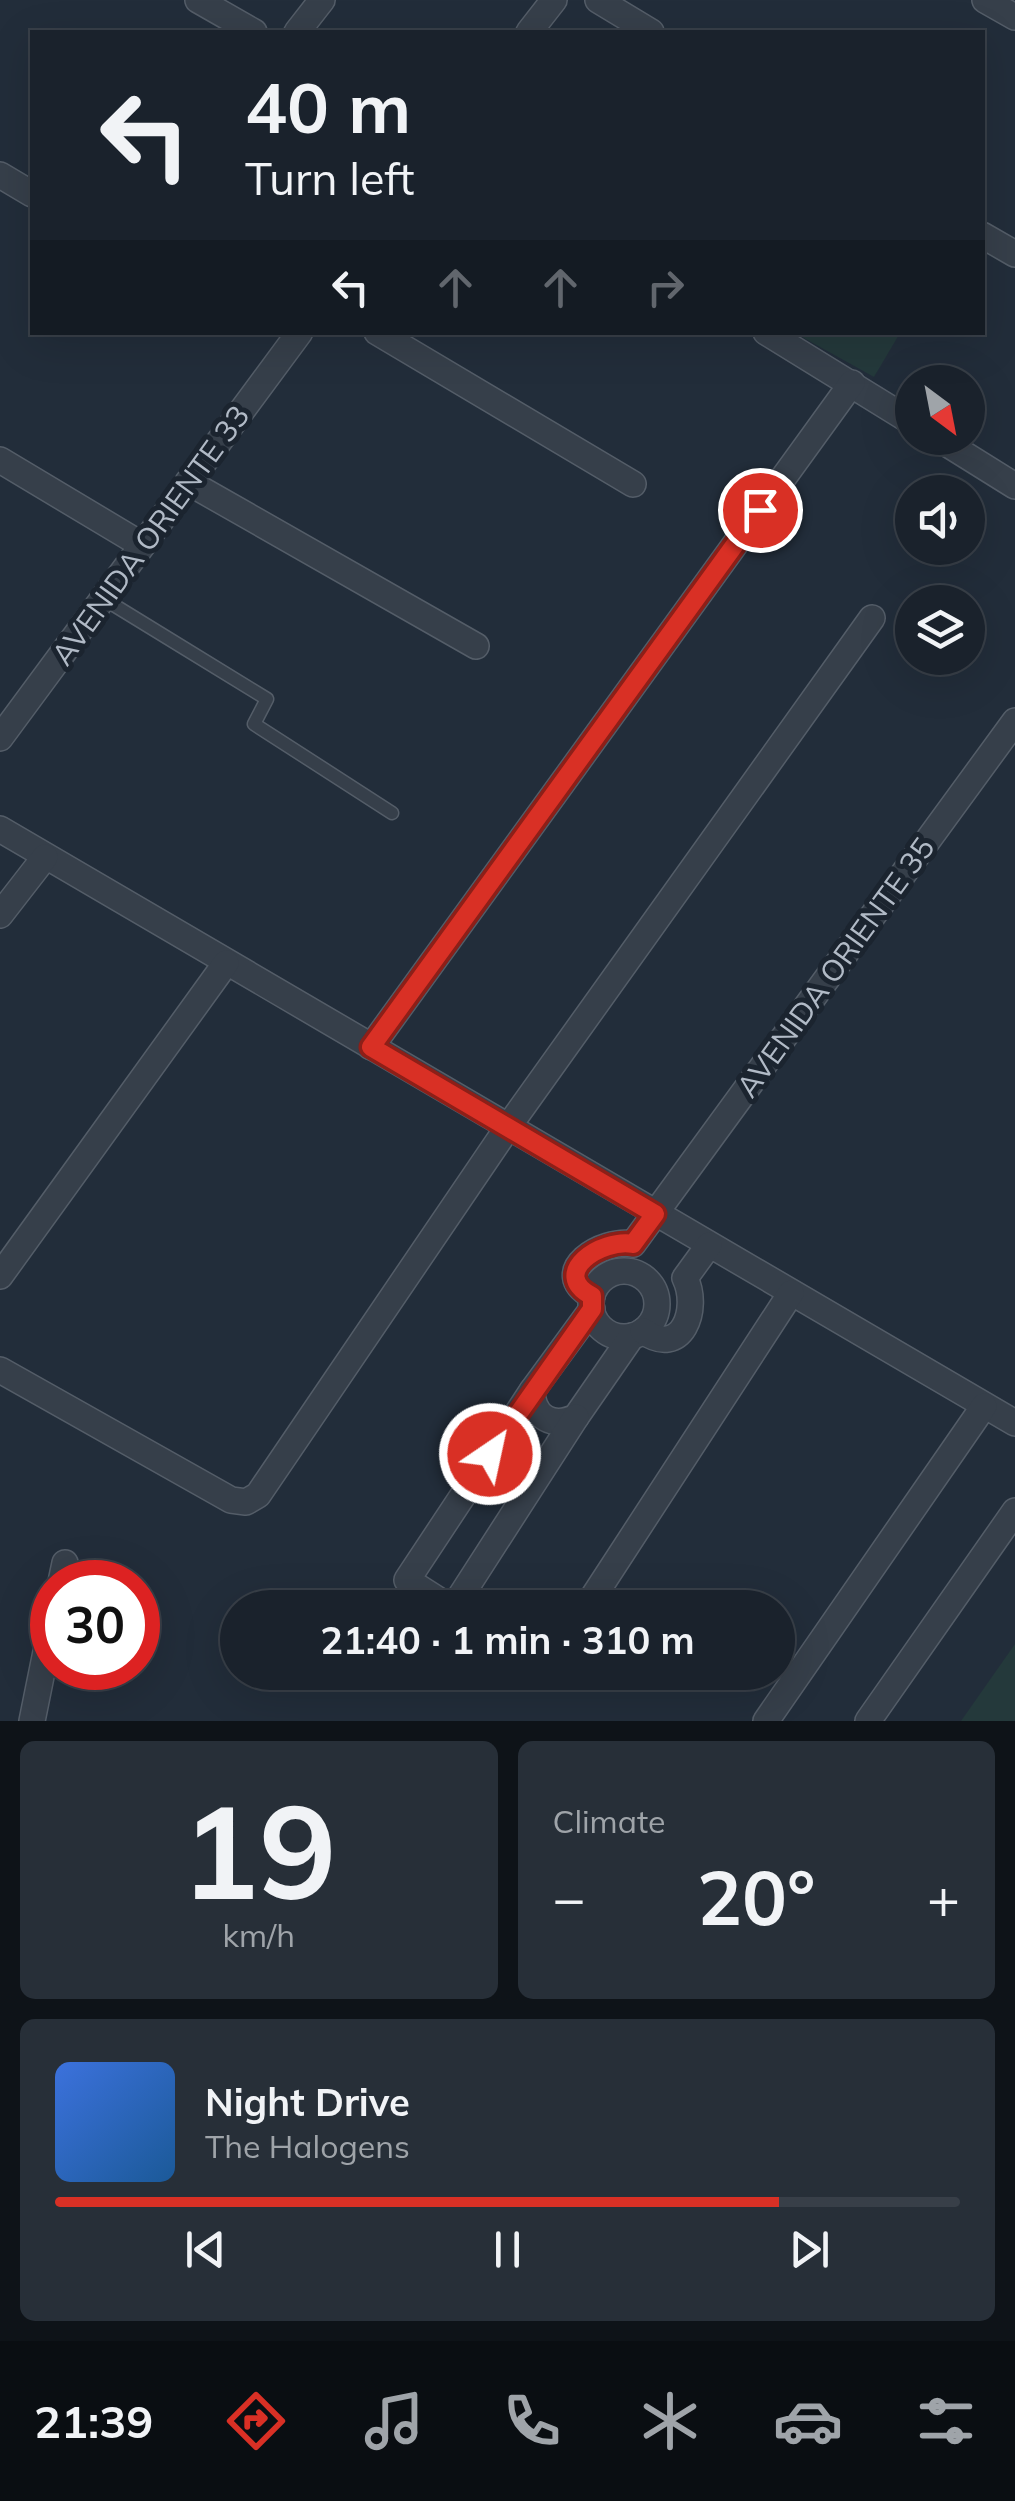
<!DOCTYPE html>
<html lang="en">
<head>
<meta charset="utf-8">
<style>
	body { margin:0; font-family:Mulish,sans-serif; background:#272f38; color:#f1f3f6; height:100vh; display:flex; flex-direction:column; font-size:38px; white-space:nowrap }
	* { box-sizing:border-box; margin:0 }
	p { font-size:32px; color:#9fa4a9 }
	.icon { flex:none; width:55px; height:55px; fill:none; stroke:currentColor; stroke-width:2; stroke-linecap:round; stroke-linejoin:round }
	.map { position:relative; height:1721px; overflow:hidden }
	.sheet { display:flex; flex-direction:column; gap:20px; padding:20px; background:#0e1318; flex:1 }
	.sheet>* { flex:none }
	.banner { position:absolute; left:30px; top:30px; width:955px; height:305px; border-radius:0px; box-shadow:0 10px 40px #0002,0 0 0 2px #383f48; background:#1a222c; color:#f1f3f6; overflow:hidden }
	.needle { width:65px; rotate:148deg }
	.fabs { position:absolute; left:895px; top:365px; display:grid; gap:20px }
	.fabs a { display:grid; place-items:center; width:90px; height:90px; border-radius:50%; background:#1a222c; box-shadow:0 10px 40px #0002,0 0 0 2px #383f48; font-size:50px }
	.speed { position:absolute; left:30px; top:1560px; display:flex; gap:20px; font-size:50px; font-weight:700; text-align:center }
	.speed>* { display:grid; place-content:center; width:130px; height:130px; border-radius:50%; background:#1a222c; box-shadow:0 10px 40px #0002,0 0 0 2px #383f48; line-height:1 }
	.speed .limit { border:15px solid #d22; background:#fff; color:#111 }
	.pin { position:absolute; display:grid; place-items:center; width:85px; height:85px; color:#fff; margin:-42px; border:5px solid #fff; border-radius:50%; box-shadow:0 2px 10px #0007 }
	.me { position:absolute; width:110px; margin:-55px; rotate:34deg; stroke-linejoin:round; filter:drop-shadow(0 0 8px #0008) }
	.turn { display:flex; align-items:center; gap:35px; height:210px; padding:0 50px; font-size:45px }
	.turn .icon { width:130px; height:130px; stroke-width:2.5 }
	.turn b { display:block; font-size:70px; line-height:85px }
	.lanes { display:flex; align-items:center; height:95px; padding:0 50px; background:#0003; justify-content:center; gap:50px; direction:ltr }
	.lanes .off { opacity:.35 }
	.big { font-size:75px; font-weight:700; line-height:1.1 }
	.sheet .tile { flex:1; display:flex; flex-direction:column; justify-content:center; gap:15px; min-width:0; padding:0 35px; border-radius:15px; background:#272f38 }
	.sheet .dial { align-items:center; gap:0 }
	.dial b { font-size:130px; line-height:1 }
	.song { display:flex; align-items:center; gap:30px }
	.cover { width:120px; height:120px; border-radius:15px; background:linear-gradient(135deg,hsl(220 70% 55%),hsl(210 70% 35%)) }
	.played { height:10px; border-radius:5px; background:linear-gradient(90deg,#d93025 80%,#383f48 80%) }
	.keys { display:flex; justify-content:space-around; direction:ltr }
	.heat { display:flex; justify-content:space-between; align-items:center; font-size:55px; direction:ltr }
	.sheet .tiles { flex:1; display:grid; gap:20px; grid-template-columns:1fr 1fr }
	.tile:last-child { grid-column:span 2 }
	.trip { position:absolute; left:220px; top:1590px; width:575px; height:100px; border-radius:50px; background:#1a222c; box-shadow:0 10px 40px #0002,0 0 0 2px #383f48; font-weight:700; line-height:100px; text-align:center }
	.dock { display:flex; height:160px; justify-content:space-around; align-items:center; background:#0a0e12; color:#9fa4a9 }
	.dock .icon { width:70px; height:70px }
	.dock .selected { color:#d93025 }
	.dock b { font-size:45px; color:#f1f3f6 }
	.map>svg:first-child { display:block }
	.green { fill:#24393b }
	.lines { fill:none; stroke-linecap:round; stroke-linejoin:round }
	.service-casing { stroke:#545d68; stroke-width:15 }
	.minor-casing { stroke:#545d68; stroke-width:28 }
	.service { stroke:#363f4a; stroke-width:12 }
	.minor { stroke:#363f4a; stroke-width:25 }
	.route-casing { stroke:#8d1f18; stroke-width:25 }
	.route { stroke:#d93025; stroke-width:18 }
	.labels { text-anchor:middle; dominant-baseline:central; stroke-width:10; stroke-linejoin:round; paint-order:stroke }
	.street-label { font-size:30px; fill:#b1bac6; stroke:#1b242f }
</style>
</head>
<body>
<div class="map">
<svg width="1015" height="1721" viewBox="0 0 1015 1721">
	<rect width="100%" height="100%" fill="#222d3a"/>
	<g class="green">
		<polygon points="795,333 900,333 874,377"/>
		<polygon points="1015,1644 1015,1721 961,1721"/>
	</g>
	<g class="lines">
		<defs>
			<polyline id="service" points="104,599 267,699 254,724 392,813"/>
			<g id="minor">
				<polyline points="198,0 254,32"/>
				<polyline points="598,0 651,32"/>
				<polyline points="985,0 1015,17"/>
				<polyline points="297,32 322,0"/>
				<polyline points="529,32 554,0"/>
				<polyline points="0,175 32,194"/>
				<polyline points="982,235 1015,254"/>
				<polyline points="377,332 633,484"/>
				<polyline points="766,332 912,422"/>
				<polyline points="938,438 1015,486"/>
				<polyline points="0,460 142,545"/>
				<polyline points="188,482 476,646"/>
				<polyline points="0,738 300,332"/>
				<polyline points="0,829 1015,1423"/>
				<polyline points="0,915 45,857"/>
				<polyline points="371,1047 852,383"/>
				<circle cx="624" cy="1304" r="33"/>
				<polyline points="0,1276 226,963"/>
				<path d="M592,1296C548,1272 602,1238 633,1244L1015,721"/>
				<path d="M592,1309L532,1391C533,1418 553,1428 576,1417L632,1336"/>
				<path d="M643,1331C682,1359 700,1309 685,1278L709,1245"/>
				<polyline points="0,1370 231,1500 246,1502 258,1495 508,1127 872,618"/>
				<polyline points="61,1582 65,1563"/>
				<polyline points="451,1608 407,1580 532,1391"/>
				<polyline points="453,1608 576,1417"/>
				<polyline points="586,1608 791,1293"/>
				<polyline points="543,1673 544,1672"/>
				<polyline points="32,1721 52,1622"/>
				<polyline points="766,1721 984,1406"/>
				<polyline points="868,1721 1015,1511"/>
			</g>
		</defs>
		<use href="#service" class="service-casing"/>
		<use href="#minor" class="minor-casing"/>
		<use href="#service" class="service"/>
		<use href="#minor" class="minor"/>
	</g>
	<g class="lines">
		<defs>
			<path id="route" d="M490,1454L592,1309V1296C548,1273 602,1238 633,1244L655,1214L371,1047L760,510"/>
		</defs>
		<use href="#route" class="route-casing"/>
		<use href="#route" class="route"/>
	</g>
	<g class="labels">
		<g class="street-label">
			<text transform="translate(150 535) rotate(-54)">AVENIDA ORIENTE 33</text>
			<text transform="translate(835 967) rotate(-54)">AVENIDA ORIENTE 35</text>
		</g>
	</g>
</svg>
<div class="fabs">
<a><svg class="needle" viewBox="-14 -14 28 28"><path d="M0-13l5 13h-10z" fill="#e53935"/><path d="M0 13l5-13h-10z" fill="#9fa4a9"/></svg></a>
<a><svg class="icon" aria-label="sound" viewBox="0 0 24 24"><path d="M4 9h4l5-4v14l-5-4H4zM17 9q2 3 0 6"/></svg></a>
<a><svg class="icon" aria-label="layers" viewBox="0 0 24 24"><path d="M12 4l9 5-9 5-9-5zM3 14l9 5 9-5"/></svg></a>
</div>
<div class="speed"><div class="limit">30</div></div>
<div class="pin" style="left:760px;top:510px;background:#d93025"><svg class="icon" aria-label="arrive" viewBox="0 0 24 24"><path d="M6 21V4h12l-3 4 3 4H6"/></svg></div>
<svg class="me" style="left:490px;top:1454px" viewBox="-20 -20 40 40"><circle r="17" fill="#d93025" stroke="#fff" stroke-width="3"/><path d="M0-11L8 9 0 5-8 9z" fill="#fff"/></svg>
<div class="trip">21:40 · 1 min · 310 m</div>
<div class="banner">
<div class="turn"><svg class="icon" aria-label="left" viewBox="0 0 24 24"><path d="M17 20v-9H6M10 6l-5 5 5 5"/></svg><div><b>40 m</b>Turn left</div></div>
<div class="lanes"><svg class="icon" aria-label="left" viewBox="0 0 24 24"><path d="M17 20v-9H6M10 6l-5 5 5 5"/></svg><svg class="icon off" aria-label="ahead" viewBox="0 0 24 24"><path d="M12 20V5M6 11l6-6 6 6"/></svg><svg class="icon off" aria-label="ahead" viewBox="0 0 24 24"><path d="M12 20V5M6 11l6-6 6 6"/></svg><svg class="icon off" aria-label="right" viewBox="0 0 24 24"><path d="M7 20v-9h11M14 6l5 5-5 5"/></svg></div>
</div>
</div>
<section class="sheet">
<div class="tiles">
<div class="tile dial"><b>19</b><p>km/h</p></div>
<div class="tile"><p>Climate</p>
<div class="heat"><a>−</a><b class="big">20°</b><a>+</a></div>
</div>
<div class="tile">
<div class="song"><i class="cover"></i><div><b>Night Drive</b><p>The Halogens</p></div></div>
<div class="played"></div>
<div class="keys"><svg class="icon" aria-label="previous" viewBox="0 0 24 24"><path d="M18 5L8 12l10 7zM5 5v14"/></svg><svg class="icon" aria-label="pause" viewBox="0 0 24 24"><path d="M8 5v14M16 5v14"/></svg><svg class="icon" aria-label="next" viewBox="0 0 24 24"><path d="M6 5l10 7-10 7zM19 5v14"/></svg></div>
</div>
</div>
</section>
<nav class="dock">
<b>21:39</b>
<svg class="icon selected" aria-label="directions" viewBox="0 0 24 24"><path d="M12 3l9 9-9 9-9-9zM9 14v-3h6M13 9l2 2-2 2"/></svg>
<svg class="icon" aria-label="music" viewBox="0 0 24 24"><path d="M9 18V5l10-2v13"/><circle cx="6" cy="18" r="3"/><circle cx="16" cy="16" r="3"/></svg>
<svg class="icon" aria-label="phone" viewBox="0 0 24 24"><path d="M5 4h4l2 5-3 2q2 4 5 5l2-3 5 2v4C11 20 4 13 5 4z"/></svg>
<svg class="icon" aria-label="climate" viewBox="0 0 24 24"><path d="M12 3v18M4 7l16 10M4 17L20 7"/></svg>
<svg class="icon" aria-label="car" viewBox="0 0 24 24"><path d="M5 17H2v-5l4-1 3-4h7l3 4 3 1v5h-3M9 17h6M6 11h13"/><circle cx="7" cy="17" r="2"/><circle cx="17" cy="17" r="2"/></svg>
<svg class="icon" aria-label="filters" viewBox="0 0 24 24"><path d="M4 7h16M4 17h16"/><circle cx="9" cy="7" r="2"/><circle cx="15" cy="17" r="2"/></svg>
</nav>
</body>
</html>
